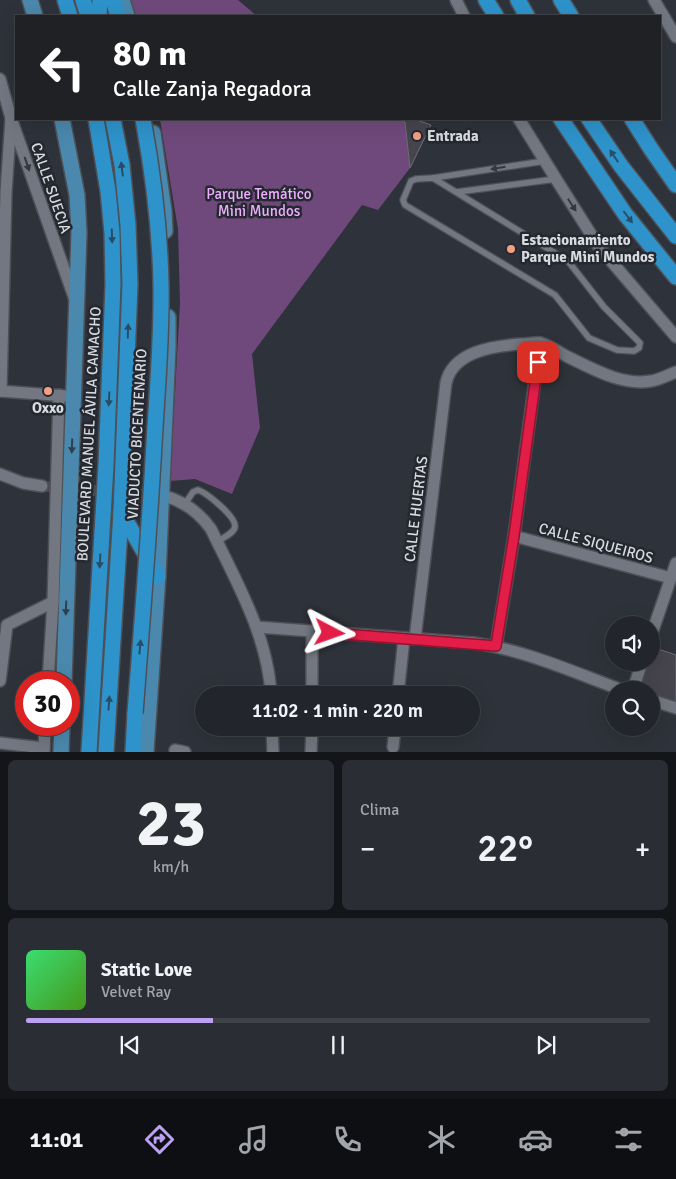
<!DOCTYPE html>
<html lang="es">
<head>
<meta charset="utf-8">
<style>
	body { margin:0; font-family:Signika,sans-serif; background:#2a2e34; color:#f1f3f6; height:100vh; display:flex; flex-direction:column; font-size:19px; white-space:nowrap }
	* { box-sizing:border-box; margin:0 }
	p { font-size:16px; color:#a2a5a9 }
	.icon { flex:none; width:28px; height:28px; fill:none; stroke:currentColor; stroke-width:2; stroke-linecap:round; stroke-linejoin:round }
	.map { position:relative; height:752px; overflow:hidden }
	.sheet { display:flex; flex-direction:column; gap:8px; padding:8px; background:#131518; flex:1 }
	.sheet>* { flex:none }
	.hud { position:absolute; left:15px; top:15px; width:646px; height:105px; border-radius:0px; box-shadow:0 5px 20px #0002,0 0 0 1px #3f4348; background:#202124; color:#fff; overflow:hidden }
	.buttons { position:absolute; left:605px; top:616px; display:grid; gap:10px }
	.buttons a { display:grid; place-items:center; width:55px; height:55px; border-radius:50%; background:#22262c; box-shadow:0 5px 20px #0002,0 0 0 1px #3f4348; font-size:25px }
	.speed { position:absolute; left:15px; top:671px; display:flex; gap:10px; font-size:25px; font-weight:700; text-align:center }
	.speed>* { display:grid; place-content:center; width:65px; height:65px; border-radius:50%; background:#22262c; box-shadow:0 5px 20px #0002,0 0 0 1px #3f4348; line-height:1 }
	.speed .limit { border:8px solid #d22; background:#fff; color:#111 }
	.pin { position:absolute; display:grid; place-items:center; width:42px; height:42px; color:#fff; margin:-21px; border-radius:10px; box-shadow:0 2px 8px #0006 }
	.me { position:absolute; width:55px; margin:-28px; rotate:94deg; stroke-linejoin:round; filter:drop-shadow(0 0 4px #0008) }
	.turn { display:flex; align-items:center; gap:18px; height:105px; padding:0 15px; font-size:22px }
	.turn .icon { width:65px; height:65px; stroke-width:2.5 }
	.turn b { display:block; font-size:35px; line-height:42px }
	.big { font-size:38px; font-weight:600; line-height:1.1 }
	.sheet .card { flex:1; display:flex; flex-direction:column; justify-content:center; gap:8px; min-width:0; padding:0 18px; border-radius:8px; background:#2a2e34 }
	.sheet .dial { align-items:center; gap:0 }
	.dial b { font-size:65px; line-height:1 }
	.song { display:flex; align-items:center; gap:15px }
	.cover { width:60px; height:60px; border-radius:8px; background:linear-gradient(135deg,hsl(140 70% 55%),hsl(100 70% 35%)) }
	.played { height:5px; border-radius:2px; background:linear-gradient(90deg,#bca0f2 30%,#3f4348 30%) }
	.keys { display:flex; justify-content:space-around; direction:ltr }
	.heat { display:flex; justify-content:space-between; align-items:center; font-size:28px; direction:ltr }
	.sheet .tiles { flex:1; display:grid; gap:8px; grid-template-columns:1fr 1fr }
	.card:last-child { grid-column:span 2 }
	.trip { position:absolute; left:195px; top:686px; width:285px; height:50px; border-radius:25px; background:#22262c; box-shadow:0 5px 20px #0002,0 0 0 1px #3f4348; font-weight:600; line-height:50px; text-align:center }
	.tabs { display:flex; height:80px; justify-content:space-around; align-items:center; background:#0e0f12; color:#a2a5a9 }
	.tabs .icon { width:35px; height:35px }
	.tabs .on { color:#bca0f2 }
	.tabs b { font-size:22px; color:#f1f3f6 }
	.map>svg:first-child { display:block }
	.green { fill:#70497c }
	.building { fill:#46454e; stroke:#6d6c76 }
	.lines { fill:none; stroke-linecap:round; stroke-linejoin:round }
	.street-tunnel { stroke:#474b53; stroke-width:11; stroke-dasharray:11 5.5; stroke-linecap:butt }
	.lane-casing { stroke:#4d5056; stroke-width:8 }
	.street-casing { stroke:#4d5056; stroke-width:14 }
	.primary-casing { stroke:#4d5056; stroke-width:18 }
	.highway-casing { stroke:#4d5056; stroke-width:18 }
	.lane { stroke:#737781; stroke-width:5.5 }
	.street { stroke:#737781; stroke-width:11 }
	.primary { stroke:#4a88ad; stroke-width:15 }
	.highway { stroke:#2e93cb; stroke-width:15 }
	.highway-bridge-casing { stroke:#4d5056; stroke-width:18; stroke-linecap:butt }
	.highway-bridge { stroke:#2e93cb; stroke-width:15 }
	.oneway { fill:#284d66 }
	.oneway2 { fill:#353840 }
	.oneway3 { fill:#2e404f }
	.route-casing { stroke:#92132f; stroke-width:12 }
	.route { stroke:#e11d48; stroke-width:9 }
	.poi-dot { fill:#f39f84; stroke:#252830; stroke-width:2 }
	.labels { text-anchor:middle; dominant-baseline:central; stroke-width:5; stroke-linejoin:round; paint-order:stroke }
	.poi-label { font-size:15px; font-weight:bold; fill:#d7dadf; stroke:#252830; text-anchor:start }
	.street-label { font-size:15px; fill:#d7dadf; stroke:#252830 }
	.park-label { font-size:15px; fill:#ebaffc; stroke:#252830 }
</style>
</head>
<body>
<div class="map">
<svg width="676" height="752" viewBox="0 0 676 752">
	<rect width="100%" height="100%" fill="#2e323a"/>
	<g class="green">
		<polygon points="129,0 238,0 257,16 135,16"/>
		<polygon points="160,119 414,119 431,125 410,168 378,210 362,205 252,354 260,428 232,494 195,479 170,481 180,303 178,229"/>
	</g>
	<g class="building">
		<polygon points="400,119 414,119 431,125 410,168 405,122"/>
		<polygon points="652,647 676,655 676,703 651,695 651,690 643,690 639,686 647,662 651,662"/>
	</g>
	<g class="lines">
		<polyline class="street-tunnel" points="42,486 157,496"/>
		<defs>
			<g id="lane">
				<polyline points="433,178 568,261 604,307 640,343 639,348 634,351 617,350 589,338 555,295 405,205 403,200 411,181 416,179 433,178 545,161"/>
				<polyline points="457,192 556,179"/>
				<path d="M185,504L193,492L198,490C207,493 235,516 235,526C235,533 222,538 217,542"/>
			</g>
			<g id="street">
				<polyline points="456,0 464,16"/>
				<polyline points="654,0 676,37"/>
				<polyline points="0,79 11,118 75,300"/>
				<polyline points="519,119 556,179 599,247 676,337"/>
				<polyline points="0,391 66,396"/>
				<polyline points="1,391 6,192 11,118"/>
				<polyline points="0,474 23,483 42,486"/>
				<path d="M165,496C185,502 199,512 211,529C236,581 268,636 271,695"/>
				<polyline points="514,536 671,578"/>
				<path d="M257,627L474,643C525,650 573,672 622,690"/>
				<polyline points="651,636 676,563"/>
				<path d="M415,639L446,383C453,351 494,346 521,344C527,344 535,342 541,343C550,345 560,353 568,357C593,369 622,386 651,381C659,380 668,375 676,372"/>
				<polyline points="496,646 514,536 540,343"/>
				<polyline points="0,681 7,625 53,602"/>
				<polyline points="48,682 53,602 59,395"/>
				<polyline points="633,690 642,662"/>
				<polyline points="312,695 312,631"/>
				<polyline points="398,695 404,638"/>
				<polyline points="651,700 676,708"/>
				<polyline points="272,728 273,752"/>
				<polyline points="0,743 44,748"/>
				<polyline points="393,747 395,728"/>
				<polyline points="175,750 185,752"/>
				<polyline points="44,752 45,725"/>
				<polyline points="311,752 312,728"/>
			</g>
			<g id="primary">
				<polyline points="30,0 35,16"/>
				<polyline points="122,0 127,16"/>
				<polyline points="62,119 77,195 79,233 64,682"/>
				<polyline points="153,133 164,211 165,231"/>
				<polyline points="61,752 62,725"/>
				<polyline points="146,752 158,576 168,348 168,317"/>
			</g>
			<g id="highway">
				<polyline points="65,0 70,16"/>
				<polyline points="83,0 88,16"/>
				<polyline points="113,0 118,16"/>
				<polyline points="486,0 496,16"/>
				<polyline points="518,0 527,16"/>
				<polyline points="561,0 571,16"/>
				<polyline points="99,16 100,0"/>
				<polyline points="561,119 625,214 676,277"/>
				<polyline points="589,119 621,166 676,236"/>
				<polyline points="632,119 651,149 676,185"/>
				<polyline points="121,512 158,576"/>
				<polyline points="89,752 106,465 113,284 112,233 108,191 96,119"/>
				<polyline points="106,752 121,512 130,284 128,225 122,165 113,119"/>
				<polyline points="133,752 135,713"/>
			</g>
		</defs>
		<use href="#lane" class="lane-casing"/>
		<use href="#street" class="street-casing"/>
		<use href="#primary" class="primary-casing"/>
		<use href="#highway" class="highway-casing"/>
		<use href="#lane" class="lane"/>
		<use href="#street" class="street"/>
		<use href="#primary" class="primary"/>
		<use href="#highway" class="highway"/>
		<defs>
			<path id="highway-bridge" d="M135,713C142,623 149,534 154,444C157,391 162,338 161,285C160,229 153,173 143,119"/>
		</defs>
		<use href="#highway-bridge" class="highway-bridge-casing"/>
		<use href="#highway-bridge" class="highway-bridge"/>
	</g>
	<defs><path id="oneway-solid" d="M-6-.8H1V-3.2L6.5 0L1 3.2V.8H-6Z" transform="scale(1.25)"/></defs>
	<g class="oneway">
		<use href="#oneway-solid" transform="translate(614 156) rotate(-124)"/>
		<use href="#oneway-solid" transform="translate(122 169) rotate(-97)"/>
		<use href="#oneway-solid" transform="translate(628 217) rotate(53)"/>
		<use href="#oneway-solid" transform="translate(112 236) rotate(88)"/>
		<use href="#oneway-solid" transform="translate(128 331) rotate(-88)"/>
		<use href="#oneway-solid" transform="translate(109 399) rotate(93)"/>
		<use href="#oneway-solid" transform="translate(100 561) rotate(93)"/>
		<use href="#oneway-solid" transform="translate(140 647) rotate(-85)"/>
		<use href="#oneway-solid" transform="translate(109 703) rotate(-86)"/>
	</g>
	<g class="oneway2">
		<use href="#oneway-solid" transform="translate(27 164) rotate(71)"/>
		<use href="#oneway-solid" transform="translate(498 168) rotate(171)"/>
		<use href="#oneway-solid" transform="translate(572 205) rotate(57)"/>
	</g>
	<g class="oneway3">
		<use href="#oneway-solid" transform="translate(72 446) rotate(92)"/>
		<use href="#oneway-solid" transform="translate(66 608) rotate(92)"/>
	</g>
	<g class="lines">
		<defs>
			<polyline id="route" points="330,633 496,646 514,536 538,362"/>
		</defs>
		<use href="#route" class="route-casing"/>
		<use href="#route" class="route"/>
	</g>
	<g class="poi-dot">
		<circle cx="417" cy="136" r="5"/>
		<circle cx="511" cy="249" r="5"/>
		<circle cx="48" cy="391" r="5"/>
	</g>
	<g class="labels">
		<g class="poi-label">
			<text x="427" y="136">Entrada</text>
			<text x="521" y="240">Estacionamiento<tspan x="521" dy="17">Parque Mini Mundos</tspan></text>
			<text x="48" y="408" text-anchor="middle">Oxxo</text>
		</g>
		<g class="street-label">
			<text transform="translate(51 188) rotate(71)">CALLE SUECIA</text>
			<text transform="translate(89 434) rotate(-87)">BOULEVARD MANUEL ÁVILA CAMACHO</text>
			<text transform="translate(137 434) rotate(-87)">VIADUCTO BICENTENARIO</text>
			<text transform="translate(416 509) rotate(-83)">CALLE HUERTAS</text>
			<text transform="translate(596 543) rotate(15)">CALLE SIQUEIROS</text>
		</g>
		<g class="park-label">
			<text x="259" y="194">Parque Temático<tspan x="259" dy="17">Mini Mundos</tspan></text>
		</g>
	</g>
</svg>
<div class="buttons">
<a><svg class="icon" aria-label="sound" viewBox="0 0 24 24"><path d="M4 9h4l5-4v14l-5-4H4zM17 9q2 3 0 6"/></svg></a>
<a><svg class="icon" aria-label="search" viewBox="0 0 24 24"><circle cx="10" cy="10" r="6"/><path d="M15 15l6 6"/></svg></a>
</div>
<div class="speed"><div class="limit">30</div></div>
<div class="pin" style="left:538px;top:362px;background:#d93025"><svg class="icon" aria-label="arrive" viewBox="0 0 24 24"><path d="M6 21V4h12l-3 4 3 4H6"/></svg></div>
<svg class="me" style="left:330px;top:633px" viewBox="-20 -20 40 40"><path d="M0-17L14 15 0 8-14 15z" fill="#e11d48" stroke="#fff" stroke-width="4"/></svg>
<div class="trip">11:02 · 1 min · 220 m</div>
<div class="hud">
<div class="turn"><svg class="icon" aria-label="left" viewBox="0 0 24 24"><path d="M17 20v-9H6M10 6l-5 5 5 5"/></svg><div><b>80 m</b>Calle Zanja Regadora</div></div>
</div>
</div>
<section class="sheet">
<div class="tiles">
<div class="card dial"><b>23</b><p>km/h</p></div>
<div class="card"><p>Clima</p>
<div class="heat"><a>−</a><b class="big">22°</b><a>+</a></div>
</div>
<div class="card">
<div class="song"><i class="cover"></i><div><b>Static Love</b><p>Velvet Ray</p></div></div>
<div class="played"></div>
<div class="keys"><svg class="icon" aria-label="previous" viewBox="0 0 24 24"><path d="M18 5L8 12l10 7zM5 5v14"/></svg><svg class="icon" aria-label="pause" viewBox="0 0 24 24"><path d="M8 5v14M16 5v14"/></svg><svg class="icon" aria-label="next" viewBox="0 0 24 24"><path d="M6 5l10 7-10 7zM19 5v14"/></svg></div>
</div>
</div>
</section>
<nav class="tabs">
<b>11:01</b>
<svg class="icon on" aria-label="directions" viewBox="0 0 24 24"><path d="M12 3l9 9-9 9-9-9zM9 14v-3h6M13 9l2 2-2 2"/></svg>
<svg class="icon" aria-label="music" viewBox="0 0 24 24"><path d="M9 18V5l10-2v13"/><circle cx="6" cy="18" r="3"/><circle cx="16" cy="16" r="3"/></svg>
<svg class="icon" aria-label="phone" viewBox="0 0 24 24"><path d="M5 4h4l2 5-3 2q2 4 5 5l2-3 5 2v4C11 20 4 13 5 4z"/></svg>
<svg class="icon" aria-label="climate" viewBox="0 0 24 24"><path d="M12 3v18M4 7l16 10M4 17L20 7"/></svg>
<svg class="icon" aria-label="car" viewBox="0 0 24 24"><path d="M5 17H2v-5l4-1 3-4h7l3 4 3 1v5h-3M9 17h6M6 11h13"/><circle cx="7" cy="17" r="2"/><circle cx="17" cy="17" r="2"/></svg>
<svg class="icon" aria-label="filters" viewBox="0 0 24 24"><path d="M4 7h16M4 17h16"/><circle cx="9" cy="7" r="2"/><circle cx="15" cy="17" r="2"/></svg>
</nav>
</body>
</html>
